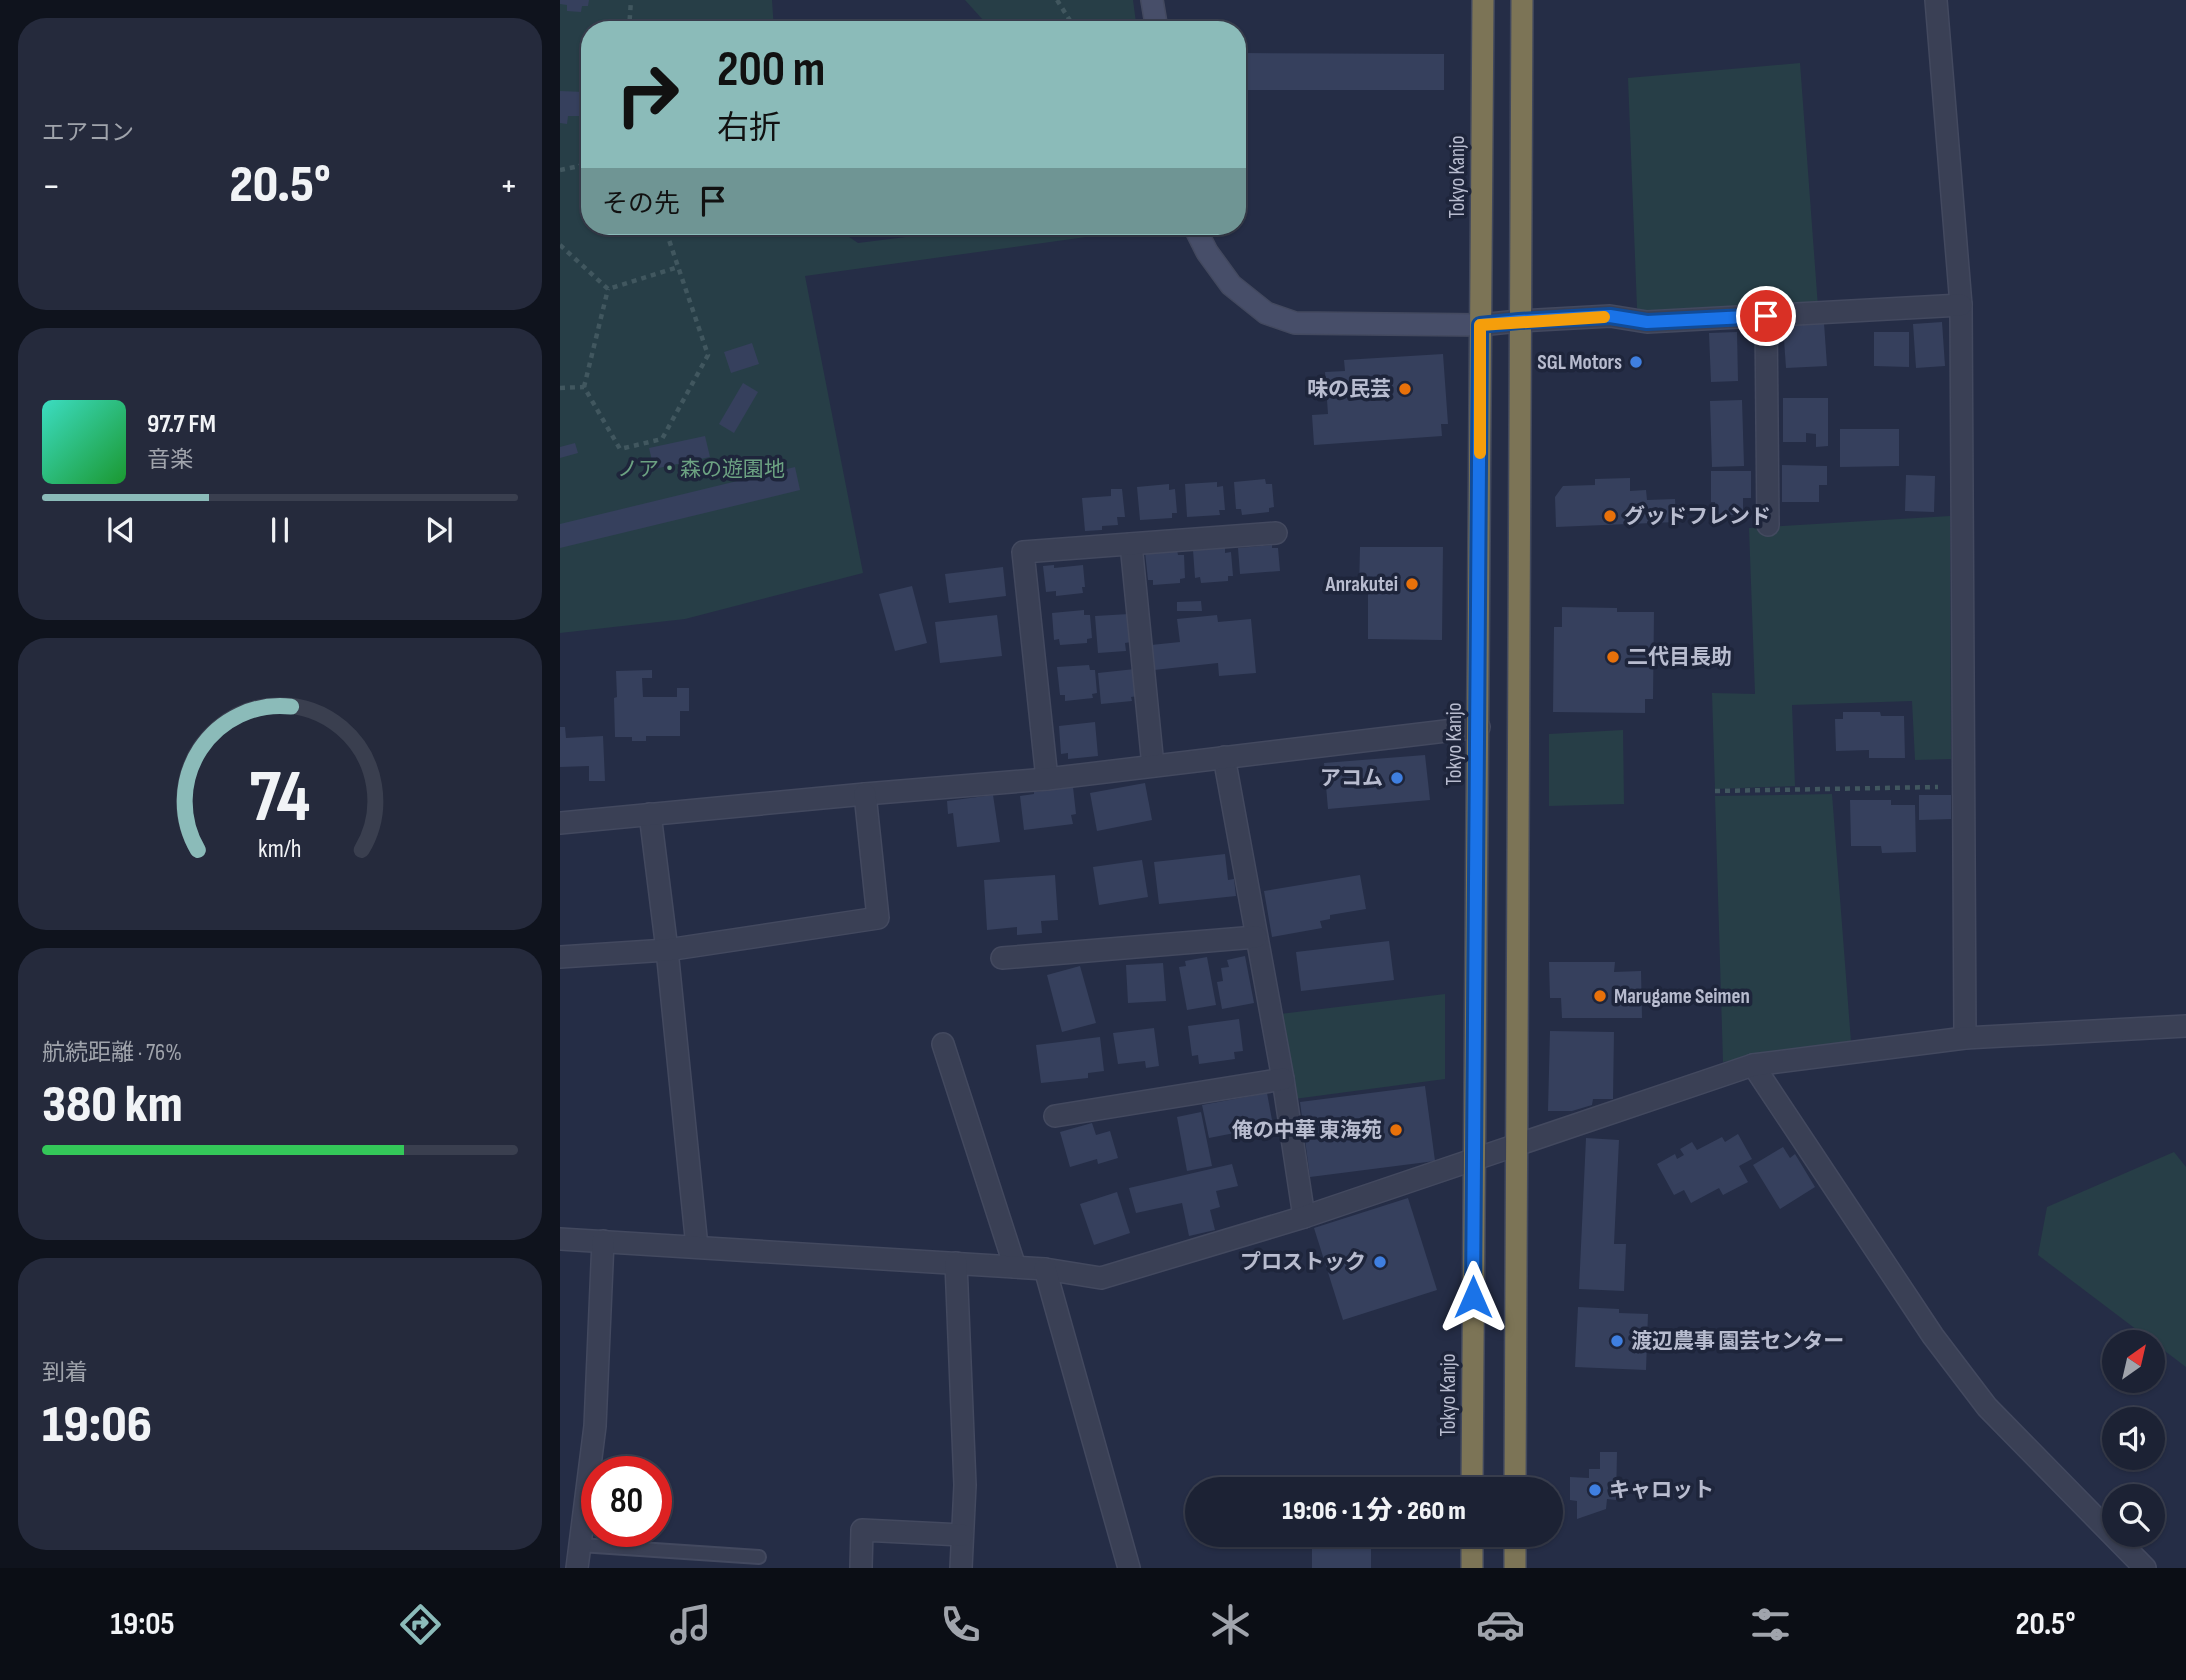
<!DOCTYPE html>
<html lang="ja">
<head>
<meta charset="utf-8">
<style>
	body { margin:0; font-family:"Sofia Sans Condensed","Noto Sans JP",sans-serif; background:#252a3c; color:#f1f3f6; height:100vh; display:flex; flex-direction:column; font-size:26px; white-space:nowrap }
	* { box-sizing:border-box; margin:0 }
	p { font-size:23px; color:#a0a4ac }
	.icon { flex:none; width:38px; height:38px; fill:none; stroke:currentColor; stroke-width:2; stroke-linecap:round; stroke-linejoin:round }
	.map { position:relative; flex:1; overflow:hidden }
	.details { display:flex; flex-direction:column; gap:18px; padding:18px; background:#0f131d; width:560px }
	.details>* { flex:none }
	.top-card { position:absolute; left:21px; top:21px; width:665px; height:214px; border-radius:28px; box-shadow:0 2px 5px #0004,0 0 0 2px #3a3f4f; background:#8bbbb9; color:#111; overflow:hidden }
	.needle { width:46px; rotate:34deg }
	.controls { position:absolute; left:1542px; top:1330px; display:grid; gap:14px }
	.controls a { display:grid; place-items:center; width:63px; height:63px; border-radius:50%; background:#1c2234; box-shadow:0 2px 5px #0004,0 0 0 2px #3a3f4f; font-size:35px }
	.speed { position:absolute; left:21px; top:1456px; display:flex; gap:14px; font-size:35px; font-weight:700; text-align:center }
	.speed>* { display:grid; place-content:center; width:91px; height:91px; border-radius:50%; background:#1c2234; box-shadow:0 2px 5px #0004,0 0 0 2px #3a3f4f; line-height:1 }
	.speed .limit { border:10px solid #d22; background:#fff; color:#111 }
	.pin { position:absolute; display:grid; place-items:center; width:60px; height:60px; color:#fff; margin:-30px; border:4px solid #fff; border-radius:50%; box-shadow:0 2px 7px #0007 }
	.me { position:absolute; width:77px; margin:-38px; rotate:0deg; stroke-linejoin:round; filter:drop-shadow(0 0 5px #0008) }
	.turn { display:flex; align-items:center; gap:24px; height:147px; padding:0 21px; font-size:32px }
	.turn .icon { width:91px; height:91px; stroke-width:2.5 }
	.turn b { display:block; font-size:49px; line-height:60px }
	.then { display:flex; align-items:center; height:66px; padding:0 21px; background:#0003; gap:14px; font-size:26px }
	.big { font-size:52px; font-weight:800; line-height:1.1 }
	.details .card { flex:1; display:flex; flex-direction:column; justify-content:center; gap:10px; min-width:0; padding:0 24px; border-radius:28px; background:#252a3c }
	.details .dial { align-items:center; gap:0 }
	.dial svg { height:182px; overflow:visible; fill:none; stroke:#3a3f4f; stroke-width:7; stroke-linecap:round; text-anchor:middle }
	.dial text { fill:#f1f3f6; stroke:none }
	.song { display:flex; align-items:center; gap:21px }
	.cover { width:84px; height:84px; border-radius:10px; background:linear-gradient(135deg,hsl(170 70% 55%),hsl(130 70% 35%)) }
	.played { height:7px; border-radius:4px; background:linear-gradient(90deg,#8bbbb9 35%,#3a3f4f 35%) }
	.keys { display:flex; justify-content:space-around; direction:ltr }
	.heat { display:flex; justify-content:space-between; align-items:center; font-size:38px; direction:ltr }
	.charge { height:10px; border-radius:5px; background:linear-gradient(90deg,#34c759 76%,#3a3f4f 0) }
	.trip { position:absolute; left:625px; top:1477px; width:378px; height:70px; border-radius:35px; background:#1c2234; box-shadow:0 2px 5px #0004,0 0 0 2px #3a3f4f; font-weight:800; line-height:70px; text-align:center }
	.menu { display:flex; height:112px; justify-content:space-around; align-items:center; background:#0b0e15; color:#a0a4ac }
	.menu .icon { width:49px; height:49px }
	.menu .current { color:#8bbbb9 }
	.menu b { font-size:32px; color:#f1f3f6 }
	main { display:flex; flex:1; min-height:0 }
	.map>svg:first-child { display:block }
	.green { fill:#273e47 }
	.building { fill:#36405d }
	.lines { fill:none; stroke-linecap:round; stroke-linejoin:round }
	.lane-casing { stroke:#43495f; stroke-width:16 }
	.street-casing { stroke:#43495f; stroke-width:24 }
	.secondary-casing { stroke:#43495f; stroke-width:24 }
	.highway-casing { stroke:#41485d; stroke-width:24 }
	.path { stroke:#41575f; stroke-width:4.5; stroke-dasharray:5 5; stroke-linecap:butt }
	.lane { stroke:#3a4055; stroke-width:12 }
	.street { stroke:#3a4055; stroke-width:21 }
	.secondary { stroke:#474e69; stroke-width:21 }
	.highway { stroke:#7c7456; stroke-width:21 }
	.route-casing { stroke:#114b97; stroke-width:18 }
	.route { stroke:#1a73e8; stroke-width:12 }
	.slow { stroke:#f59e0b; stroke-width:12 }
	.shop-dot { fill:#3f7fe0; stroke:#1e253b; stroke-width:2.5 }
	.food-dot { fill:#e8710a; stroke:#1e253b; stroke-width:2.5 }
	.labels { text-anchor:middle; dominant-baseline:central; stroke-width:7; stroke-linejoin:round; paint-order:stroke }
	.street-label { font-size:21px; fill:#b8bccf; stroke:#1e253b }
	.poi-label { font-size:21px; font-weight:bold; fill:#b8bccf; stroke:#1e253b; text-anchor:end }
	.park-label { font-size:21px; fill:#6ca282; stroke:#1e253b }
</style>
</head>
<body>
<main>
<section class="details">
<div class="card"><p>エアコン</p>
<div class="heat"><a>−</a><b class="big">20.5°</b><a>+</a></div>
</div>
<div class="card">
<div class="song"><i class="cover"></i><div><b>97.7 FM</b><p>音楽</p></div></div>
<div class="played"></div>
<div class="keys"><svg class="icon" aria-label="previous" viewBox="0 0 24 24"><path d="M18 5L8 12l10 7zM5 5v14"/></svg><svg class="icon" aria-label="pause" viewBox="0 0 24 24"><path d="M8 5v14M16 5v14"/></svg><svg class="icon" aria-label="next" viewBox="0 0 24 24"><path d="M6 5l10 7-10 7zM19 5v14"/></svg></div>
</div>
<div class="card dial"><svg viewBox="0 0 100 80">
<path d="M14 69A42 42 0 1 1 86 69"/>
<path d="M14 69A42 42 0 0 1 55 6" stroke="#8bbbb9"/>
<text x="50" y="56" font-size="32" font-weight="700">74</text>
<text x="50" y="72" font-size="11">km/h</text>
</svg></div>
<div class="card"><p>航続距離 · 76%</p><b class="big">380 km</b><div class="charge"></div></div>
<div class="card"><p>到着</p><b class="big">19:06</b></div>
</section>
<div class="map">
<svg width="1626" height="1568" viewBox="0 0 1626 1568">
	<rect width="100%" height="100%" fill="#252d46"/>
	<g class="green">
		<polygon points="0,0 212,0 214,30 30,30 30,226 273,226 298,243 433,226 605,226 245,276 303,573 125,619 0,633"/>
		<polygon points="405,0 573,0 577,30 432,30"/>
		<polygon points="1240,63 1258,307 1088,315 1077,308 1068,78"/>
		<polygon points="1390,516 1391,759 1355,760 1352,701 1232,705 1235,786 1155,789 1152,693 1195,694 1189,528"/>
		<polygon points="1063,730 1064,804 989,806 989,734"/>
		<polygon points="1272,794 1291,1042 1163,1062 1155,796"/>
		<polygon points="885,994 885,1079 734,1099 720,1014"/>
		<polygon points="1614,1152 1626,1167 1626,1367 1478,1255 1487,1207"/>
	</g>
	<g class="building">
		<polygon points="0,0 29,0 28,6 22,6 21,12 7,11 7,5 0,4"/>
		<polygon points="680,53 884,54 884,90 680,90"/>
		<polygon points="0,91 24,92 23,116 8,116 7,124 0,123"/>
		<polygon points="1382,322 1385,366 1356,368 1353,324"/>
		<polygon points="1264,323 1267,366 1226,368 1223,325"/>
		<polygon points="1177,332 1178,381 1151,382 1149,333"/>
		<polygon points="1314,332 1349,332 1349,367 1314,366"/>
		<polygon points="192,343 199,364 171,373 164,352"/>
		<polygon points="883,354 888,424 881,424 882,436 754,445 752,415 768,414 765,372 785,371 784,360"/>
		<polygon points="183,383 198,392 174,433 159,424"/>
		<polygon points="1223,398 1268,398 1268,446 1256,447 1256,434 1246,433 1246,442 1223,442"/>
		<polygon points="1182,400 1184,466 1152,467 1150,401"/>
		<polygon points="1280,429 1339,429 1339,466 1280,467"/>
		<polygon points="145,436 150,457 94,469 89,448"/>
		<polygon points="15,443 18,453 0,458 0,447"/>
		<polygon points="1222,465 1267,466 1267,485 1259,485 1259,502 1222,502"/>
		<polygon points="235,467 240,490 0,548 0,524"/>
		<polygon points="1151,471 1191,471 1191,498 1183,498 1183,515 1155,515 1155,502 1151,502"/>
		<polygon points="1346,475 1375,476 1374,512 1345,511"/>
		<polygon points="1070,478 1070,491 1086,490 1087,500 1115,499 1116,522 996,527 995,497 1003,486 1035,485 1035,479"/>
		<polygon points="705,479 706,484 712,484 714,507 709,508 709,512 682,515 681,509 676,509 674,482"/>
		<polygon points="657,482 657,487 663,486 665,510 659,510 660,515 627,517 625,484"/>
		<polygon points="609,484 609,490 615,489 617,513 612,513 612,518 580,520 577,487"/>
		<polygon points="551,489 562,489 565,517 557,517 558,525 542,526 542,530 525,531 522,498 551,496"/>
		<polygon points="712,545 712,548 718,548 720,571 680,574 678,548"/>
		<polygon points="665,547 665,553 671,552 673,576 668,576 668,581 641,583 640,577 635,578 633,550"/>
		<polygon points="800,547 883,547 882,640 808,639 808,591 799,590"/>
		<polygon points="617,550 618,555 624,555 625,578 620,579 620,583 593,585 593,580 588,580 585,552"/>
		<polygon points="494,565 494,568 523,565 525,587 522,587 523,593 496,596 496,591 486,592 483,566"/>
		<polygon points="443,567 446,596 389,603 385,574"/>
		<polygon points="352,586 367,643 335,651 319,594"/>
		<polygon points="641,601 642,611 617,611 617,602"/>
		<polygon points="1002,607 1057,608 1057,612 1094,612 1093,699 1085,699 1085,713 993,712 994,627 1002,627"/>
		<polygon points="524,610 524,615 530,615 532,638 527,639 527,643 500,645 499,639 494,640 492,613"/>
		<polygon points="569,614 571,642 565,643 566,651 538,653 535,616"/>
		<polygon points="437,615 442,656 380,663 375,622"/>
		<polygon points="657,615 658,622 691,619 696,673 659,676 658,663 594,670 591,645 620,642 617,619"/>
		<polygon points="529,665 530,670 535,670 537,693 532,694 533,698 505,701 505,695 500,695 497,667"/>
		<polygon points="575,669 578,696 571,697 572,701 541,704 538,673"/>
		<polygon points="92,670 92,678 82,678 83,697 117,697 117,688 129,688 129,711 120,711 120,736 86,736 86,741 72,741 72,737 55,737 54,698 57,697 56,671"/>
		<polygon points="1283,712 1320,712 1321,716 1344,716 1345,758 1309,758 1309,750 1276,751 1275,719 1283,719"/>
		<polygon points="535,722 538,756 508,759 508,753 501,754 499,726"/>
		<polygon points="0,727 5,727 6,738 43,736 45,781 29,781 29,766 0,767"/>
		<polygon points="865,755 870,800 768,809 764,763"/>
		<polygon points="585,783 592,820 537,831 530,793"/>
		<polygon points="513,787 516,814 511,815 513,824 464,830 460,796 474,794 474,792"/>
		<polygon points="433,795 440,842 397,847 393,813 388,814 387,801"/>
		<polygon points="1359,795 1391,795 1391,819 1359,820"/>
		<polygon points="1290,800 1331,800 1331,805 1355,805 1356,852 1322,853 1321,846 1291,846"/>
		<polygon points="665,854 668,880 674,879 676,896 599,904 594,862"/>
		<polygon points="582,860 588,897 539,905 533,867"/>
		<polygon points="495,875 498,920 481,921 482,933 457,935 457,927 427,930 424,880"/>
		<polygon points="800,875 806,909 770,915 770,919 760,921 762,928 712,937 704,891"/>
		<polygon points="829,941 834,980 741,991 736,952"/>
		<polygon points="685,956 694,1003 662,1009 657,982 663,981 661,968 669,967 667,960"/>
		<polygon points="647,957 656,1005 627,1010 619,967 626,966 625,961"/>
		<polygon points="989,962 1055,962 1054,972 1081,971 1082,1018 1002,1018 1001,998 990,998"/>
		<polygon points="603,963 606,1001 568,1003 566,965"/>
		<polygon points="520,966 536,1023 502,1032 487,975"/>
		<polygon points="679,1019 683,1051 674,1052 675,1059 639,1064 638,1055 632,1056 628,1026"/>
		<polygon points="594,1028 599,1066 586,1068 585,1061 558,1064 553,1033"/>
		<polygon points="990,1031 1054,1032 1053,1099 1033,1099 1032,1105 1012,1111 988,1111"/>
		<polygon points="540,1037 544,1071 528,1073 528,1078 481,1083 476,1045"/>
		<polygon points="865,1086 875,1161 750,1177 740,1102"/>
		<polygon points="707,1093 712,1120 699,1123 700,1128 649,1138 642,1105"/>
		<polygon points="641,1112 652,1166 627,1171 617,1117"/>
		<polygon points="532,1123 536,1135 550,1131 558,1158 538,1164 537,1159 510,1167 500,1132"/>
		<polygon points="1178,1134 1192,1159 1179,1166 1188,1182 1163,1195 1159,1188 1131,1203 1124,1190 1114,1195 1097,1164 1115,1154 1117,1159 1124,1155 1120,1149 1132,1142 1137,1150 1162,1137 1165,1142"/>
		<polygon points="1026,1138 1059,1140 1054,1244 1066,1244 1064,1291 1019,1289"/>
		<polygon points="1223,1147 1230,1158 1235,1154 1255,1187 1220,1209 1193,1165"/>
		<polygon points="672,1164 678,1186 656,1191 660,1207 650,1210 655,1230 629,1236 622,1203 576,1213 569,1188"/>
		<polygon points="557,1192 570,1233 534,1245 520,1204"/>
		<polygon points="848,1198 877,1290 783,1320 754,1228"/>
		<polygon points="1018,1307 1059,1309 1059,1313 1088,1314 1086,1370 1015,1367"/>
		<polygon points="1040,1452 1057,1452 1056,1500 1047,1499 1046,1509 1017,1519 1017,1501 1010,1500 1010,1477 1029,1478 1029,1469 1040,1469"/>
		<rect x="752" y="1535" width="59" height="33"/>
	</g>
	<g class="lines">
		<defs>
			<polyline id="lane" points="20,1545 199,1557"/>
			<g id="street">
				<polyline points="1376,0 1401,305 1405,1038"/>
				<polyline points="1206,316 1208,525"/>
				<polyline points="920,325 959,321 1050,316 1087,322 1401,305"/>
				<polyline points="571,544 593,766"/>
				<polyline points="664,757 723,1079 744,1217"/>
				<polyline points="487,779 463,552 716,533"/>
				<polyline points="90,814 107,950 137,1247"/>
				<polyline points="0,823 305,794 487,779 919,727"/>
				<polyline points="0,957 107,950 318,918 305,794"/>
				<polyline points="442,958 696,937"/>
				<polyline points="383,1044 455,1267"/>
				<polyline points="1193,1065 1373,1336 1427,1407 1585,1568"/>
				<polyline points="495,1116 723,1079"/>
				<polyline points="0,1239 485,1269 541,1278 744,1217 1193,1065 1405,1038 1626,1026"/>
				<polyline points="396,1263 405,1485 401,1568"/>
				<polyline points="485,1269 569,1568"/>
				<polyline points="17,1568 35,1426 43,1241"/>
				<polyline points="301,1568 302,1530 402,1535"/>
			</g>
			<g id="secondary">
				<polyline points="592,0 597,30"/>
				<polyline points="634,226 647,252 671,285 706,313 735,323 920,325"/>
			</g>
			<g id="highway">
				<polyline points="912,1489 923,0"/>
				<polyline points="955,1489 962,0"/>
				<polyline points="912,1568 912,1535"/>
				<polyline points="955,1568 955,1535"/>
			</g>
		</defs>
		<use href="#lane" class="lane-casing"/>
		<use href="#street" class="street-casing"/>
		<use href="#secondary" class="secondary-casing"/>
		<use href="#highway" class="highway-casing"/>
		<g class="path">
			<polyline points="497,0 516,30"/>
			<polyline points="69,30 71,0"/>
			<polyline points="0,170 20,166 30,149"/>
			<polyline points="0,245 48,289 118,267"/>
			<polyline points="24,387 48,289"/>
			<polyline points="0,388 24,387 60,449 102,439 148,355 108,237 109,226"/>
			<polyline points="1155,791 1378,787"/>
		</g>
		<use href="#lane" class="lane"/>
		<use href="#street" class="street"/>
		<use href="#secondary" class="secondary"/>
		<use href="#highway" class="highway"/>
	</g>
	<g class="lines">
		<defs>
			<polyline id="route" points="913,1297 920,325 959,321 1050,316 1087,322 1206,316"/>
		</defs>
		<use href="#route" class="route-casing"/>
		<use href="#route" class="route"/>
		<polyline class="slow" points="920,453 920,325 1044,317"/>
	</g>
	<g class="shop-dot">
		<circle cx="1076" cy="362" r="7"/>
		<circle cx="837" cy="778" r="7"/>
		<circle cx="820" cy="1262" r="7"/>
		<circle cx="1057" cy="1341" r="7"/>
		<circle cx="1035" cy="1490" r="7"/>
	</g>
	<g class="food-dot">
		<circle cx="845" cy="389" r="7"/>
		<circle cx="1050" cy="516" r="7"/>
		<circle cx="852" cy="584" r="7"/>
		<circle cx="1053" cy="657" r="7"/>
		<circle cx="1040" cy="996" r="7"/>
		<circle cx="836" cy="1130" r="7"/>
	</g>
	<g class="labels">
		<g class="street-label">
			<text transform="translate(897 177) rotate(-90)">Tokyo Kanjo</text>
			<text transform="translate(894 744) rotate(-90)">Tokyo Kanjo</text>
			<text transform="translate(888 1395) rotate(-90)">Tokyo Kanjo</text>
		</g>
		<g class="poi-label">
			<text x="1062" y="362">SGL Motors</text>
			<text x="831" y="389">味の民芸</text>
			<text x="1064" y="516" text-anchor="start">グッドフレンド</text>
			<text x="838" y="584">Anrakutei</text>
			<text x="1067" y="657" text-anchor="start">二代目長助</text>
			<text x="823" y="778">アコム</text>
			<text x="1054" y="996" text-anchor="start">Marugame Seimen</text>
			<text x="822" y="1130">俺の中華 東海苑</text>
			<text x="806" y="1262">プロストック</text>
			<text x="1071" y="1341" text-anchor="start">渡辺農事 園芸センター</text>
			<text x="1049" y="1490" text-anchor="start">キャロット</text>
		</g>
		<g class="park-label">
			<text x="141" y="469">ノア・森の遊園地</text>
		</g>
	</g>
</svg>
<div class="controls">
<a><svg class="needle" viewBox="-14 -14 28 28"><path d="M0-13l5 13h-10z" fill="#e53935"/><path d="M0 13l5-13h-10z" fill="#a0a4ac"/></svg></a>
<a><svg class="icon" aria-label="sound" viewBox="0 0 24 24"><path d="M4 9h4l5-4v14l-5-4H4zM17 9q2 3 0 6"/></svg></a>
<a><svg class="icon" aria-label="search" viewBox="0 0 24 24"><circle cx="10" cy="10" r="6"/><path d="M15 15l6 6"/></svg></a>
</div>
<div class="speed"><div class="limit">80</div></div>
<div class="pin" style="left:1206px;top:316px;background:#d93025"><svg class="icon" aria-label="arrive" viewBox="0 0 24 24"><path d="M6 21V4h12l-3 4 3 4H6"/></svg></div>
<svg class="me" style="left:913px;top:1297px" viewBox="-20 -20 40 40"><path d="M0-17L14 15 0 8-14 15z" fill="#1a73e8" stroke="#fff" stroke-width="4"/></svg>
<div class="trip">19:06 · 1 分 · 260 m</div>
<div class="top-card">
<div class="turn"><svg class="icon" aria-label="right" viewBox="0 0 24 24"><path d="M7 20v-9h11M14 6l5 5-5 5"/></svg><div><b>200 m</b>右折</div></div>
<div class="then">その先<svg class="icon" aria-label="arrive" viewBox="0 0 24 24"><path d="M6 21V4h12l-3 4 3 4H6"/></svg></div>
</div>
</div>
</main>
<nav class="menu">
<b>19:05</b>
<svg class="icon current" aria-label="directions" viewBox="0 0 24 24"><path d="M12 3l9 9-9 9-9-9zM9 14v-3h6M13 9l2 2-2 2"/></svg>
<svg class="icon" aria-label="music" viewBox="0 0 24 24"><path d="M9 18V5l10-2v13"/><circle cx="6" cy="18" r="3"/><circle cx="16" cy="16" r="3"/></svg>
<svg class="icon" aria-label="phone" viewBox="0 0 24 24"><path d="M5 4h4l2 5-3 2q2 4 5 5l2-3 5 2v4C11 20 4 13 5 4z"/></svg>
<svg class="icon" aria-label="climate" viewBox="0 0 24 24"><path d="M12 3v18M4 7l16 10M4 17L20 7"/></svg>
<svg class="icon" aria-label="car" viewBox="0 0 24 24"><path d="M5 17H2v-5l4-1 3-4h7l3 4 3 1v5h-3M9 17h6M6 11h13"/><circle cx="7" cy="17" r="2"/><circle cx="17" cy="17" r="2"/></svg>
<svg class="icon" aria-label="filters" viewBox="0 0 24 24"><path d="M4 7h16M4 17h16"/><circle cx="9" cy="7" r="2"/><circle cx="15" cy="17" r="2"/></svg>
<b>20.5°</b>
</nav>
</body>
</html>
